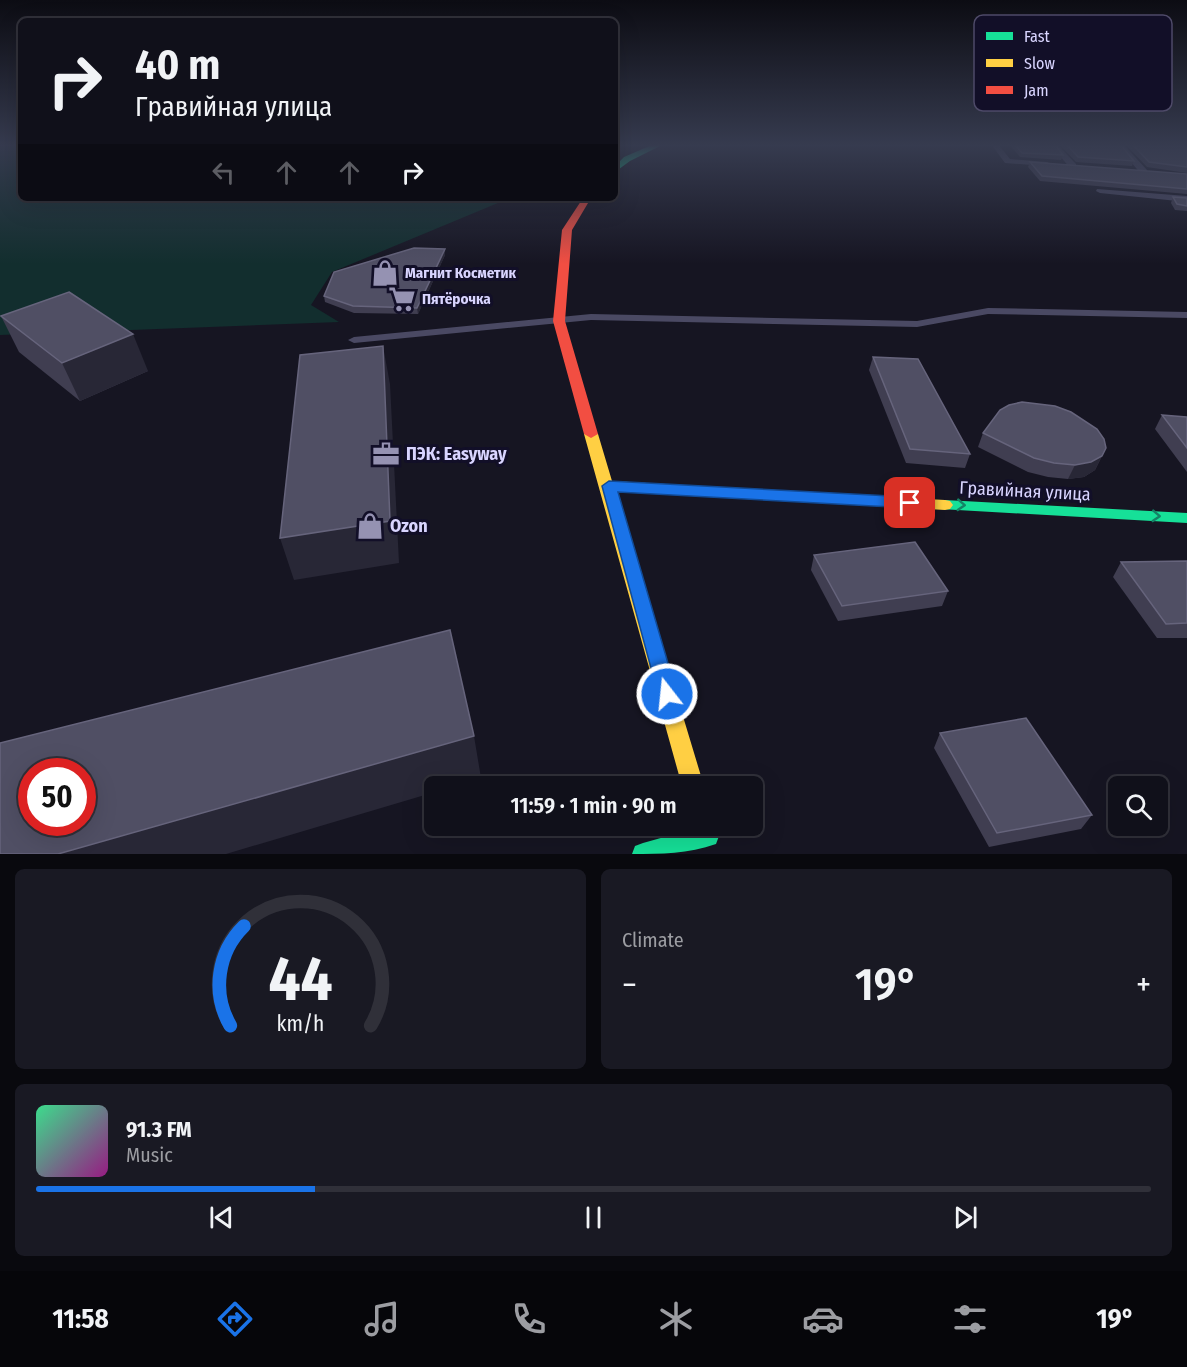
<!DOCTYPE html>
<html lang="en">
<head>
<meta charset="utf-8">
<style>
	body { margin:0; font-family:"Fira Sans Condensed",sans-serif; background:#191923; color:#f1f3f6; height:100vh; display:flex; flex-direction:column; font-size:22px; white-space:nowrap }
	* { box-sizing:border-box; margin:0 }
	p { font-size:20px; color:#9c9da2 }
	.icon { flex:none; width:33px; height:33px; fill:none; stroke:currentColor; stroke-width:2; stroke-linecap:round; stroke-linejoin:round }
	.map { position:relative; height:854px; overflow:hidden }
	.sheet { display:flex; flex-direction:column; gap:15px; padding:15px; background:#09090e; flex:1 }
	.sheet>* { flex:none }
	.banner { position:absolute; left:18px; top:18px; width:600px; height:183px; border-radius:9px; box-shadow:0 6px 24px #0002,0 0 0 2px #303039; background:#10101a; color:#f1f3f6; overflow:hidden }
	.fabs { position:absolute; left:1108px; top:776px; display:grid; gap:12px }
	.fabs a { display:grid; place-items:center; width:60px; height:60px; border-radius:9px; background:#10101a; box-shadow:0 6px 24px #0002,0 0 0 2px #303039; font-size:30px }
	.speed { position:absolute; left:18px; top:758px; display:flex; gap:12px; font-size:30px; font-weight:700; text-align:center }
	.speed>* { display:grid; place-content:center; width:78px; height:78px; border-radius:50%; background:#10101a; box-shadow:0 6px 24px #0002,0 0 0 2px #303039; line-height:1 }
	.speed .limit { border:9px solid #d22; background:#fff; color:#111 }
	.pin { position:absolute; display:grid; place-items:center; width:51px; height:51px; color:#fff; margin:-26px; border-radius:12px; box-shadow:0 3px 9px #0006 }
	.me { position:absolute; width:66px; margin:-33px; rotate:344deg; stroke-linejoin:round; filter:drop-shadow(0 0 4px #0008) }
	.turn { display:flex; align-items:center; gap:21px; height:126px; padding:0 18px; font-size:27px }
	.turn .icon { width:78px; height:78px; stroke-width:2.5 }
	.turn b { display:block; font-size:42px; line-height:51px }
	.lanes { display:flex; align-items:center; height:57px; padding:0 18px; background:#0003; justify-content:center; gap:30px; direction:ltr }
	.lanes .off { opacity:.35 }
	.big { font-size:45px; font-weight:600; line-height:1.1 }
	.sheet .card { flex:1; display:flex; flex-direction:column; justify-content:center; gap:9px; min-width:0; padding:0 21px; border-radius:9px; background:#191923 }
	.sheet .dial { align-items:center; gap:0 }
	.dial svg { height:156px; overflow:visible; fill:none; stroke:#303039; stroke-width:7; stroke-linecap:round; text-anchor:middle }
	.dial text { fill:#f1f3f6; stroke:none }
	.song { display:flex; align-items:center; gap:18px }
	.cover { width:72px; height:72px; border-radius:9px; background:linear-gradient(135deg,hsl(150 70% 55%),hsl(310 70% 35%)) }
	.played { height:6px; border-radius:3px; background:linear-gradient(90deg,#1a73e8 25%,#303039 25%) }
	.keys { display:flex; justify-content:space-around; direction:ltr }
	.heat { display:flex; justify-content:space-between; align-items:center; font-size:33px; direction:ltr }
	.sheet .tiles { flex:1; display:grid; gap:15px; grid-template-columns:1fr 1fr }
	.card:last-child { grid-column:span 2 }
	.trip { position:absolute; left:424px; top:776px; width:339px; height:60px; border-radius:9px; background:#10101a; box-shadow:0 6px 24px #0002,0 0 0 2px #303039; font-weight:600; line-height:60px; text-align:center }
	.tabs { display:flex; height:96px; justify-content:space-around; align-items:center; background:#06060a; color:#9c9da2 }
	.tabs .icon { width:42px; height:42px }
	.tabs .selected { color:#1a73e8 }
	.tabs b { font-size:27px; color:#f1f3f6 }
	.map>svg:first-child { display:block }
	.green { fill:#122e2e }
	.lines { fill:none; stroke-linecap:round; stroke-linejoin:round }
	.lane { fill:#4a4963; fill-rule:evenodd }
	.fast { fill:#16e098; fill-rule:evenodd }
	.slow { fill:#ffcf43; fill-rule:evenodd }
	.jam { fill:#f24e42; fill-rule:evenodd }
	.wall { fill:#403e51 }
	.shaded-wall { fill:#282736 }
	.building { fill:#504f64; stroke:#66647c; stroke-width:1.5; fill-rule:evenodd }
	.oneway { stroke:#148266 }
	.route { fill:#1a73e8; stroke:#114b97; stroke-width:1.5 }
	.labels { text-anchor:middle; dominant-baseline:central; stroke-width:6; stroke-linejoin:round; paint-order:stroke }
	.far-poi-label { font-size:15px; font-weight:bold; fill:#d9d5ff; stroke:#120f28; text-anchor:start }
	.poi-label { font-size:18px; font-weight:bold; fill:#d9d5ff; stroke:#120f28; text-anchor:start }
	.street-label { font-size:18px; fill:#d9d5ff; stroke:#120f28 }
	.key { fill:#120f28; stroke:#4e4a68; stroke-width:1.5 }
	.key-label { font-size:16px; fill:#d9d5ff }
</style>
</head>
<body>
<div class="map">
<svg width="1187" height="854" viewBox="0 0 1187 854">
	<rect width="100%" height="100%" fill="#161522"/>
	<polygon class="green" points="0,144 21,144 21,198 471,198 498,203 332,272 311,305 339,322 0,335"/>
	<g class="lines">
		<g class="lane">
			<polygon points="991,144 998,144 1010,159 1047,162 1051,164 1047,166 1005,163"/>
			<polygon points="1050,144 1057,144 1076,164 1076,168 1070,168"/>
			<polygon points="1116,144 1123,144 1147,170 1147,174 1141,174"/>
			<polygon points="1097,189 1187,196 1187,202 1100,193 1096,191"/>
			<polygon points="988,308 1187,312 1187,318 988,314 917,327 591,320 354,343 348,340 354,337 591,314 917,321"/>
		</g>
		<g class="fast">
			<polygon points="654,144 664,144 630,161 615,172 615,166 624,157"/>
			<polygon points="945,500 1187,513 1187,523 940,509 937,505 940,501"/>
			<path d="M707,825L716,828L719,836L716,844C688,854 661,854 632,854L635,846L643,843Z"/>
		</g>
		<polygon class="slow" points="591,430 598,434 612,481 945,500 950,501 953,505 950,509 945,510 615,491 704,786 682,786 584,434"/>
		<polygon class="jam" points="583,198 591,198 572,230 565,321 598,434 591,438 584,434 553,321 562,230"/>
	</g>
	<g class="wall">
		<polygon points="1009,144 1054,144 1063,155 1061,160 1020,157"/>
		<polygon points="1059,144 1120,144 1134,161 1132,166 1076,162"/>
		<polygon points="1125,144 1181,144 1182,146 1187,146 1187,173 1147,167"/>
		<polygon points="1030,162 1187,174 1187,194 1040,181 1028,167"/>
		<polygon points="1173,197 1187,198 1187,211 1175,210 1171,203"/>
		<polygon points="445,249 445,255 418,314 354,313 325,302 324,296"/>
		<polygon points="1,316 148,371 80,401 19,352"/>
		<polygon points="873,357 970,454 965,468 906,463 869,370"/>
		<polygon points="1162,415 1187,417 1187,472 1155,429"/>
		<polygon points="983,433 1106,448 1095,470 1084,477 1068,479 1048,477 1028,472 978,447"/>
		<polygon points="814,555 948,591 942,606 838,621 811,570"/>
		<polygon points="1187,561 1187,638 1157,638 1113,577 1121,562"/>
		<polygon points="940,733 1092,815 1081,829 989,847 934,748"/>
	</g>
	<g class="shaded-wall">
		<polygon points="445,249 445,255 418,314 417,308"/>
		<polygon points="133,334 148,371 80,401 62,363"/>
		<polygon points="383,346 390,384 399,563 294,580 280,538"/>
		<polygon points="1106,448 1095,470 1084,477 1068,479 1075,465"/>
		<polygon points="474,736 481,778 455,786 435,786 435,792 226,854 58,854"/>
	</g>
	<g class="building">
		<polygon points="1014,144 1054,144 1063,155 1022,153"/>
		<polygon points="1066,144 1120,144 1134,161 1078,157"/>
		<polygon points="1132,144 1181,144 1182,146 1187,146 1187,167 1149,162"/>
		<polygon points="1030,162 1187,174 1187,189 1042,176"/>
		<polygon points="1173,197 1187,198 1187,206 1177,204"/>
		<polygon points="414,248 445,249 417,308 353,306 324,296 334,272"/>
		<polygon points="69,292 133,334 62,363 1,316"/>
		<polygon points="383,346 390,521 280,538 300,355"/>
		<polygon points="873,357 918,359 970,454 910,449"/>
		<polygon points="1022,402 1055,406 1071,412 1097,429 1104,439 1106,448 1102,456 1091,462 1075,465 1054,463 1034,458 983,433 1000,410 1009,405"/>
		<polygon points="1162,415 1187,417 1187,448"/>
		<polygon points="915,542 948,591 842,606 814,555"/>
		<polygon points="1187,561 1187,623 1166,624 1121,562"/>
		<path d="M450,630L474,736L58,854H0V743ZM32,771H82V822H32Z"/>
		<polygon points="1026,718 1092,815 997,833 940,733"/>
	</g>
	<defs><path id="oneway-chevron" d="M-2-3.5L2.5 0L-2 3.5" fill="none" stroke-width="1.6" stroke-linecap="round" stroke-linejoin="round" transform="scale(1.5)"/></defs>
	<g class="oneway">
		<use href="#oneway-chevron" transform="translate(961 505) rotate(3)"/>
		<use href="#oneway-chevron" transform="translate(1156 516) rotate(3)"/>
	</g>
	<linearGradient id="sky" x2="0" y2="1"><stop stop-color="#0c0c13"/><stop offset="0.55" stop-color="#363b4f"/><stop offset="1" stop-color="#363b4f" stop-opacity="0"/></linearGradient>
	<rect width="1187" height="264" fill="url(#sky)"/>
	<polygon class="route" points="609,481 910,497 917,503 910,508 618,492 677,694 674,700 667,702 660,700 658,694 602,486"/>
	<defs>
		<symbol id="shop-bare" viewBox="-9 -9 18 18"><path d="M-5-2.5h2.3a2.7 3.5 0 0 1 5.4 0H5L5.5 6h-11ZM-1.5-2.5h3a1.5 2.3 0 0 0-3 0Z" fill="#9592b2" stroke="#120f28" stroke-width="2.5" paint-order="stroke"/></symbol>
		<symbol id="supermarket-bare" viewBox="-9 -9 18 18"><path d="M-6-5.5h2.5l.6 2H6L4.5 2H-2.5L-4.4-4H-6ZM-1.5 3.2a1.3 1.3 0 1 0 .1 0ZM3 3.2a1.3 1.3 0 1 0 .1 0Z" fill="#9592b2" stroke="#120f28" stroke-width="2.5" paint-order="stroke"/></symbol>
		<symbol id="office-bare" viewBox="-9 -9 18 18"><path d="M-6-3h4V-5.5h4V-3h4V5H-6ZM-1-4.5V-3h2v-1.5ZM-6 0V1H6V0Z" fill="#9592b2" stroke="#120f28" stroke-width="2.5" paint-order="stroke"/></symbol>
	</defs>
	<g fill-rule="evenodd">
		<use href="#shop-bare" x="366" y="254" width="38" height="38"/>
		<use href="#supermarket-bare" x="383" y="280" width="38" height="38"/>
		<use href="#office-bare" x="367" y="435" width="38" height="38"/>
		<use href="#shop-bare" x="351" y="507" width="38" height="38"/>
	</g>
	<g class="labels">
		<g class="far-poi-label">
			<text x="405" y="273">Магнит Косметик</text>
			<text x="422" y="299">Пятёрочка</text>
		</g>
		<g class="poi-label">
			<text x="406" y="454">ПЭК: Easyway</text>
			<text x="390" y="526">Ozon</text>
		</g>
		<g class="street-label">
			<text transform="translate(1025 491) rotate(3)">Гравийная улица</text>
		</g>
	</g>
	<rect x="974" y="15" width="198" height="96" rx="9" class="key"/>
	<rect x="986" y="32" width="27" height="8" fill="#16e098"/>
	<rect x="986" y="59" width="27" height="8" fill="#ffcf43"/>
	<rect x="986" y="86" width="27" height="8" fill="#f24e42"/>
	<g class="key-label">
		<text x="1024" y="42">Fast</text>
		<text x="1024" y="69">Slow</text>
		<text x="1024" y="96">Jam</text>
	</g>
</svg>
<div class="fabs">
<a><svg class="icon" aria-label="search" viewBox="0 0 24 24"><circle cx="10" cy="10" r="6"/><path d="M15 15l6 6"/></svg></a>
</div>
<div class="speed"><div class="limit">50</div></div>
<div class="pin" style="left:910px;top:503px;background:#d93025"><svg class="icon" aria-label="arrive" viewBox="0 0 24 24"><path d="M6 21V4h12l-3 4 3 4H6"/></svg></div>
<svg class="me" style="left:667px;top:694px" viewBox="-20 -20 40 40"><circle r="17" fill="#1a73e8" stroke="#fff" stroke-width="3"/><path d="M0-11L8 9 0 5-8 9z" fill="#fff"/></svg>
<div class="trip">11:59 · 1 min · 90 m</div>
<div class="banner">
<div class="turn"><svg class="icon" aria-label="right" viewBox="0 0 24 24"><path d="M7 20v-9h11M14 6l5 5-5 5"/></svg><div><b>40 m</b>Гравийная улица</div></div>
<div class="lanes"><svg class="icon off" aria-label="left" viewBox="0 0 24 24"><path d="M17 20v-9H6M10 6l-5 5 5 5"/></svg><svg class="icon off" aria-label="ahead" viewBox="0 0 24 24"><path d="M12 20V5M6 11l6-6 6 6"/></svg><svg class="icon off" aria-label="ahead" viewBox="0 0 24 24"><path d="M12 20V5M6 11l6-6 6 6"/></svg><svg class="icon" aria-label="right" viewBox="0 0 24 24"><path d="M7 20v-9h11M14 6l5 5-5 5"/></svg></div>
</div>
</div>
<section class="sheet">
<div class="tiles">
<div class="card dial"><svg viewBox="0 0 100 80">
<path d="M14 69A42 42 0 1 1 86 69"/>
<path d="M14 69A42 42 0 0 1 21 18" stroke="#1a73e8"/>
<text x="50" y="56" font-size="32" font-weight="700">44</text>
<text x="50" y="72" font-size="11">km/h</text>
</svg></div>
<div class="card"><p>Climate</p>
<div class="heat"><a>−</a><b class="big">19°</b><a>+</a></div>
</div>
<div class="card">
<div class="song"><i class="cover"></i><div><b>91.3 FM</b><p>Music</p></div></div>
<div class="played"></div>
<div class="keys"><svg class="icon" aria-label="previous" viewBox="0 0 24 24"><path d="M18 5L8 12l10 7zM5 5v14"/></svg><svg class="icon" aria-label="pause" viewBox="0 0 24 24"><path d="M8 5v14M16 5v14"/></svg><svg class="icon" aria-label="next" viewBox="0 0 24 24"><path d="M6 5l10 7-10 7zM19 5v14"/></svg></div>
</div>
</div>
</section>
<nav class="tabs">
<b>11:58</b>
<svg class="icon selected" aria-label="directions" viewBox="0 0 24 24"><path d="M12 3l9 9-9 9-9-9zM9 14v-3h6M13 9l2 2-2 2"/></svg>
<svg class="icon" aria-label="music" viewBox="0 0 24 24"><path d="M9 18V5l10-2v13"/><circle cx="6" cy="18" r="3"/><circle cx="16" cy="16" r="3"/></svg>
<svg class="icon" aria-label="phone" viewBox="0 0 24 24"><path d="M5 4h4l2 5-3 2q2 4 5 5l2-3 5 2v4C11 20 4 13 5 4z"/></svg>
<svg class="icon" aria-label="climate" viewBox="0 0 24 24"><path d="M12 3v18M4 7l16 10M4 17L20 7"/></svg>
<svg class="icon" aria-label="car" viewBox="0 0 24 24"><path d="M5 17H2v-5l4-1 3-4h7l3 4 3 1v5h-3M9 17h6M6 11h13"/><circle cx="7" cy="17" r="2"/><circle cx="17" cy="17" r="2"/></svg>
<svg class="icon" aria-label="filters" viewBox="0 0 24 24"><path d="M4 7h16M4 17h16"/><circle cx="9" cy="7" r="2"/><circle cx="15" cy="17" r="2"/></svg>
<b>19°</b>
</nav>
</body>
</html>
